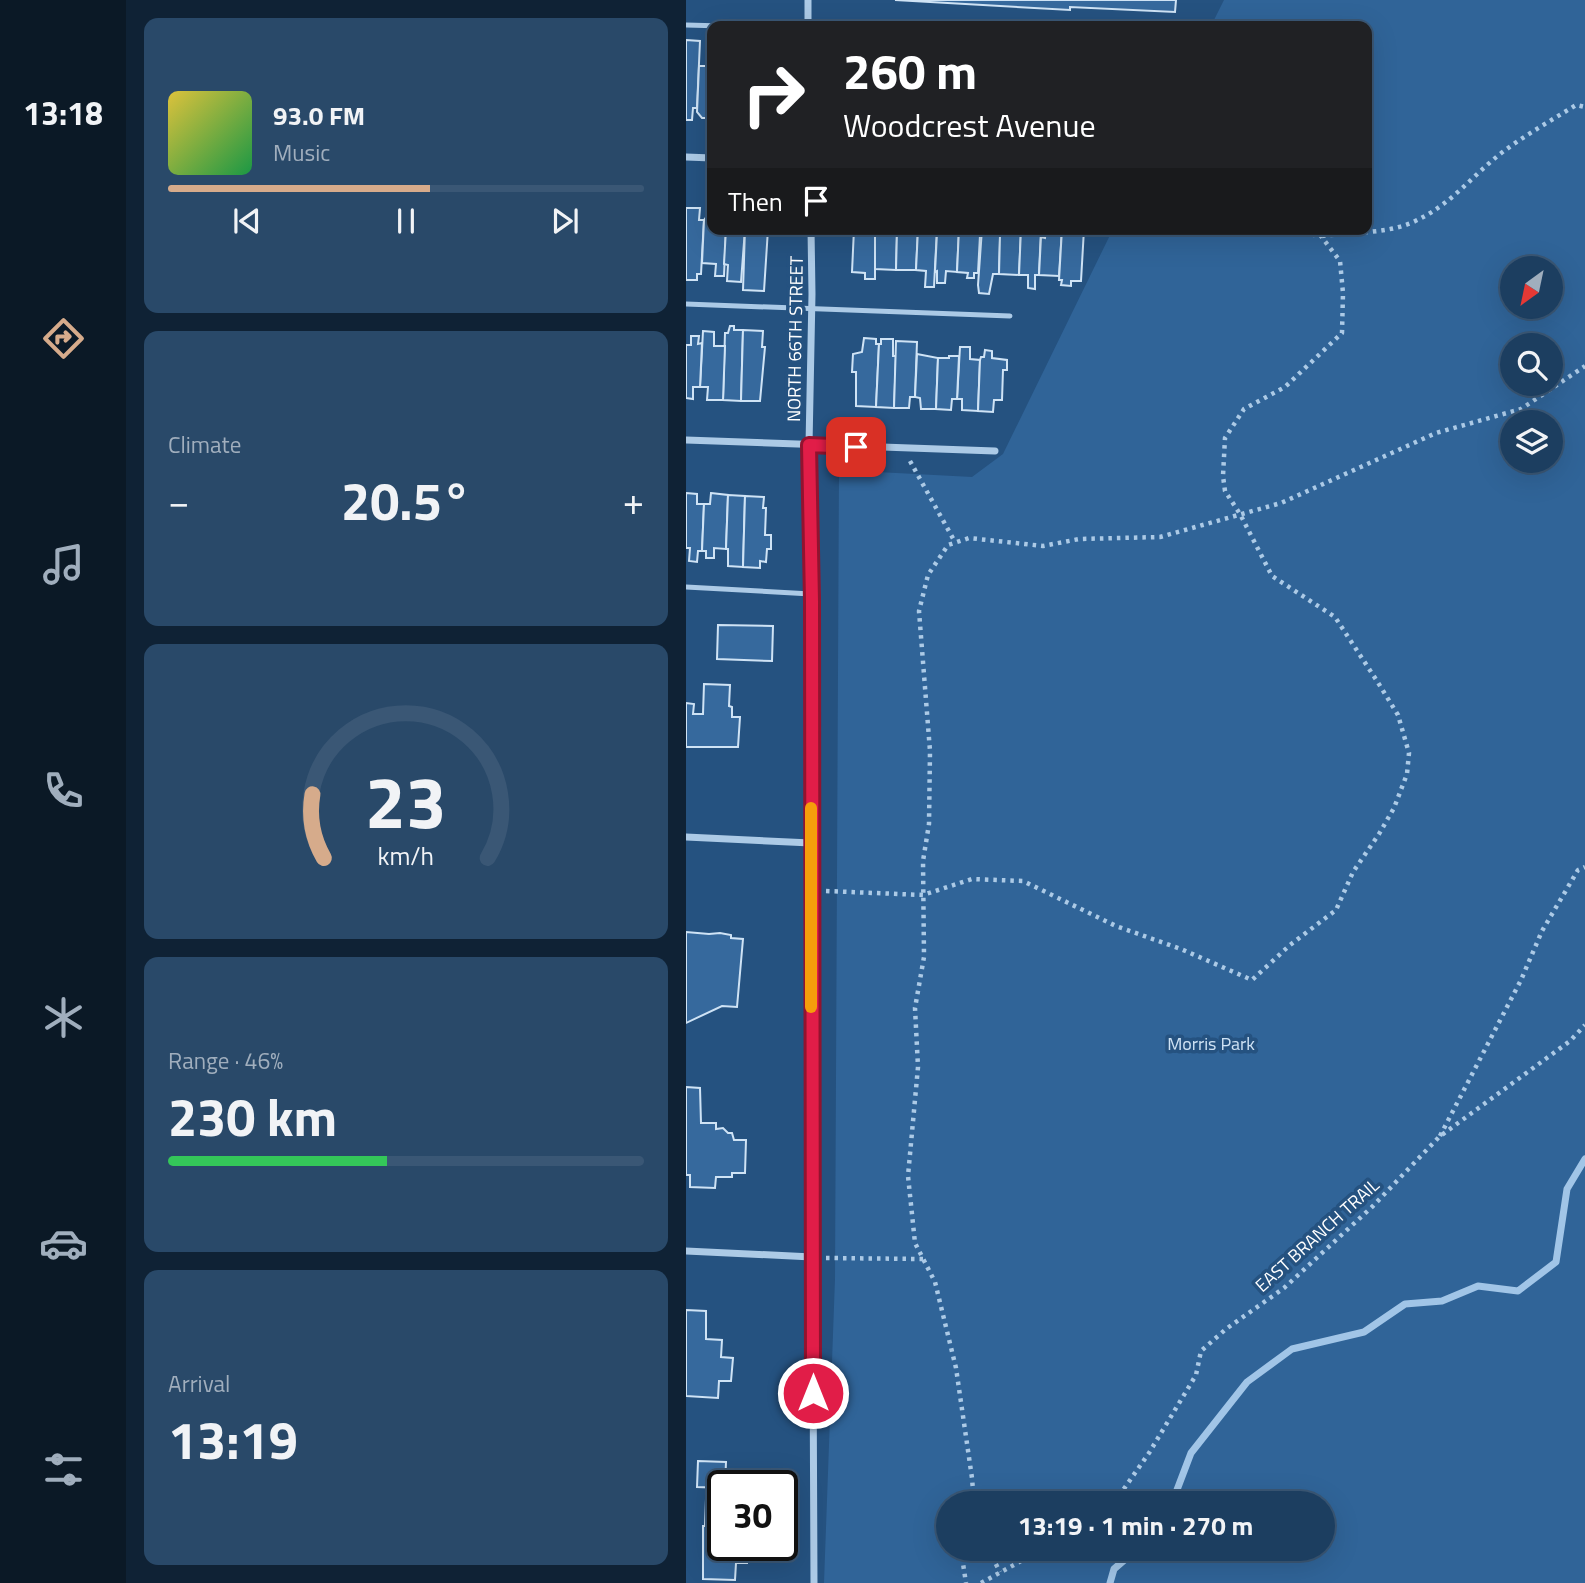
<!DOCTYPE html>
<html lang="en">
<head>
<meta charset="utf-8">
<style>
	body { margin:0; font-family:"Titillium Web",sans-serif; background:#294969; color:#f1f3f6; height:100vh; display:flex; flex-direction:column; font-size:26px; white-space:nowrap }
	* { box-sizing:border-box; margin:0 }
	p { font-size:23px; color:#a0aebd }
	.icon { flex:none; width:38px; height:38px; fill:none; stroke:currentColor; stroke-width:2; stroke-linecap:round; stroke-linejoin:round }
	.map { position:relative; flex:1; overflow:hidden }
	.sheet { display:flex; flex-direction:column; gap:18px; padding:18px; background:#0f2235; width:560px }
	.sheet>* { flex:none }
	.banner { position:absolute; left:21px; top:21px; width:665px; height:214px; border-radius:14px; box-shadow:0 7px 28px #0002,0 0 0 2px #3a5775; background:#202124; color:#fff; overflow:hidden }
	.needle { width:46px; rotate:213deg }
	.tools { position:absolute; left:814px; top:256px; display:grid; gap:14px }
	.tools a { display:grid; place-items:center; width:63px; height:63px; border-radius:50%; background:#1c3e60; box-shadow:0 7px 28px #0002,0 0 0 2px #3a5775; font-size:35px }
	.speed { position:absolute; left:21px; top:1470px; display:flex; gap:14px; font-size:35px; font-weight:700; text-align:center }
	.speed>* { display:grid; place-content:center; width:91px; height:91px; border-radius:50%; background:#1c3e60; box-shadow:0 7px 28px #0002,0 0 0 2px #3a5775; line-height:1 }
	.speed .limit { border:4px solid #111; border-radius:10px; background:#fff; color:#111 }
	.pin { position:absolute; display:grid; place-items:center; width:60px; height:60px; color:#fff; margin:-30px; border-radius:14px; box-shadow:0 4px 10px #0006 }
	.me { position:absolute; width:77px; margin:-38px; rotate:0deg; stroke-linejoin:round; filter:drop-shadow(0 0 5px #0008) }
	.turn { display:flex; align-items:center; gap:24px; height:147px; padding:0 21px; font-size:32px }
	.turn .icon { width:91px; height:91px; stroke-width:2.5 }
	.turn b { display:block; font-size:49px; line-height:60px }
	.then { display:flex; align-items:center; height:66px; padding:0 21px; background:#0003; gap:14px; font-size:26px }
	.big { font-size:52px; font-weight:700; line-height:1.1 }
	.sheet .tile { flex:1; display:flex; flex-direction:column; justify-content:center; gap:10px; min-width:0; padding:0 24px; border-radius:14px; background:#294969 }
	.sheet .dial { align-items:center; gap:0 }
	.dial svg { height:182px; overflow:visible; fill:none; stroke:#3a5775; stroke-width:7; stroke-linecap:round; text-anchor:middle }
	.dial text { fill:#f1f3f6; stroke:none }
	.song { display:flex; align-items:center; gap:21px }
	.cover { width:84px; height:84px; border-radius:10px; background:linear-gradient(135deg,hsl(50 70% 55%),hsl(140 70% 35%)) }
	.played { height:7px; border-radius:4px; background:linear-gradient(90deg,#d6ab8b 55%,#3a5775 55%) }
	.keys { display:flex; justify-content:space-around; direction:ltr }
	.heat { display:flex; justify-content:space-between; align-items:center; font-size:38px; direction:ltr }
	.charge { height:10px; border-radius:5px; background:linear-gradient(90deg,#34c759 46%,#3a5775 0) }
	.trip { position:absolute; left:250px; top:1491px; width:399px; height:70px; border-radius:35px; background:#1c3e60; box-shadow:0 7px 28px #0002,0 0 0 2px #3a5775; font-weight:700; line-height:70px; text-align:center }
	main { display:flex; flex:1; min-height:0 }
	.dock { display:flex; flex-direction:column; width:126px; justify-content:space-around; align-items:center; background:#0b1926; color:#a0aebd }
	.dock .icon { width:49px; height:49px }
	.dock .on { color:#d6ab8b }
	.dock b { font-size:32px; color:#f1f3f6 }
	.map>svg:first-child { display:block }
	.green { fill:#306498; fill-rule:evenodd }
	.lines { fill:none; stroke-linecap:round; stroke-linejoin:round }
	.stream { stroke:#a1c5e7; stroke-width:7 }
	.building { fill:#36699d; stroke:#cfe3f5; stroke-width:2 }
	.path { stroke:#accae6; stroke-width:4.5; stroke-dasharray:3.5 5; stroke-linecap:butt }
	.lane { stroke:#accae6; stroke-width:5 }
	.street { stroke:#accae6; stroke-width:7 }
	.route-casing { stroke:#92132f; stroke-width:18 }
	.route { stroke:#e11d48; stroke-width:12 }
	.slow { stroke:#f59e0b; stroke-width:12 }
	.labels { text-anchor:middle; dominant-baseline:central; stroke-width:7; stroke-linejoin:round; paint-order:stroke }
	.street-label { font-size:18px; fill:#fff; stroke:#255280 }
	.park-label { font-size:18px; fill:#cfe3f5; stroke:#255280 }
</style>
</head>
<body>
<main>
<nav class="dock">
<b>13:18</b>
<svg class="icon on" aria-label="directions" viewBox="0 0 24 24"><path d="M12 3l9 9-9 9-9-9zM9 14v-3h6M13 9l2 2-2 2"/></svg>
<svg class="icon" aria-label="music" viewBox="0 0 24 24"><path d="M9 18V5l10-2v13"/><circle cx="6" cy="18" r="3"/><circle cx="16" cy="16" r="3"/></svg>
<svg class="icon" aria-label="phone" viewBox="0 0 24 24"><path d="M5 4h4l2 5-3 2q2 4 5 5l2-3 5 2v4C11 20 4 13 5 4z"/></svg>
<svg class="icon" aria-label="climate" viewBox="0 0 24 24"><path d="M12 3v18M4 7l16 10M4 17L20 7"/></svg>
<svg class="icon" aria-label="car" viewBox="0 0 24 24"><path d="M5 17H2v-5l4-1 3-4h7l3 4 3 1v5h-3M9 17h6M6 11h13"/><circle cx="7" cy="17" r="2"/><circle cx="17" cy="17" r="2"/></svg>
<svg class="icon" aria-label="filters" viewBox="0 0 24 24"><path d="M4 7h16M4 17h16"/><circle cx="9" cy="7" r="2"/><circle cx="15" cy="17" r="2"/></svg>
</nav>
<section class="sheet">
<div class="tile">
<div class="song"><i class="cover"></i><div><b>93.0 FM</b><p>Music</p></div></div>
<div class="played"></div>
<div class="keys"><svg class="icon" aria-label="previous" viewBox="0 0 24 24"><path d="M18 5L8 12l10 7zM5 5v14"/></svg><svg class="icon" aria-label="pause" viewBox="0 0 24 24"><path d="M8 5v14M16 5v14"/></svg><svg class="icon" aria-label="next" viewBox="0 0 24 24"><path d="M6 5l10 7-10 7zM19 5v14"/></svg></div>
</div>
<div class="tile"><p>Climate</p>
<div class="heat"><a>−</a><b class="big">20.5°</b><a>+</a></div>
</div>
<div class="tile dial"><svg viewBox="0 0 100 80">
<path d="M14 69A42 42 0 1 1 86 69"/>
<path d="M14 69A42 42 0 0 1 9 41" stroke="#d6ab8b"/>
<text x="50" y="56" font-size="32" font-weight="700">23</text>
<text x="50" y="72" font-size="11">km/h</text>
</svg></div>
<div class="tile"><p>Range · 46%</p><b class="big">230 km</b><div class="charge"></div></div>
<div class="tile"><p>Arrival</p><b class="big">13:19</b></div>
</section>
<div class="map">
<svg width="899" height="1583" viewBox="0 0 899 1583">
	<rect width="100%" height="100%" fill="#255280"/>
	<path class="green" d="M538,0H899V1583H138L149,1279L153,470L286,477L317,454L427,229H681V26H525ZM826,268H864V306H826ZM826,345H864V383H826ZM826,422H864V460H826ZM262,1503H637V1549H262Z"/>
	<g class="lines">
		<g class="stream">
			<polyline points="486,1503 505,1453 561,1382 606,1349 678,1332 719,1304 756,1301 792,1286 832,1291 870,1262 881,1189 899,1159"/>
			<polyline points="424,1583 428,1569 451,1549"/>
		</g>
	</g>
	<g class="building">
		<polygon points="209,0 490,0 489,12 384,7 384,10"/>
		<polygon points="0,40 14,41 11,108 7,108 6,120 0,120"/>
		<polygon points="23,55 26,55 26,115 23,118 16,118 11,112 13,66 23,66"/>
		<polygon points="0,208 14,208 13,220 18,220 15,274 11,274 11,280 0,280"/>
		<polygon points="24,212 26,212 26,229 40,229 38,276 29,276 30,264 16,263 18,220"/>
		<polygon points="40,229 59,229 55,282 41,281 42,265 38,264"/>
		<polygon points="59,229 82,229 78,291 57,290"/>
		<polygon points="168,229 189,229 189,279 179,279 179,273 166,272"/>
		<polygon points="189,229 211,231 210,270 189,269"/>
		<polygon points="216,229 232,229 230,270 210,270 211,231"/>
		<polygon points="232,229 251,229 248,287 239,287 240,271 230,270"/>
		<polygon points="257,229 273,229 271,272 260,271 259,283 251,283 251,271 249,272 251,233 257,233"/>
		<polygon points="273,229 288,229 288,234 294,235 292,273 288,273 288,278 281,278 282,273 271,272"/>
		<polygon points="296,229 311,229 311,235 314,236 313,274 307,274 303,294 293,293 292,285"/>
		<polygon points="320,229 335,229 333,275 313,274 314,236 319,236"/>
		<polygon points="335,229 355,229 353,275 349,275 349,289 342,288 342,275 333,275"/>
		<polygon points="360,229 376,229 373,276 353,275 355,237 359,238"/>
		<polygon points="376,229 398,229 395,281 385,281 385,286 375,285 376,280 373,280"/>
		<polygon points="44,326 48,326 48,330 57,330 55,401 37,400 39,333 42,333"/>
		<polygon points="57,330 77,331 76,347 79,347 74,401 55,401"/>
		<polygon points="17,331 28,332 28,346 39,346 37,400 21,400 22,387 14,387"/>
		<polygon points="5,336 13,336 12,344 16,343 14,387 7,387 7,399 0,398 0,345 5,345"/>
		<polygon points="178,338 190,339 190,344 193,344 190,407 170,406 170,372 166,372 167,354 176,352"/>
		<polygon points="195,339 207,339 207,356 210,356 208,408 190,407 193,344 195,344"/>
		<polygon points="210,341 231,342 229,397 224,397 223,408 208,408"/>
		<polygon points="274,347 284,347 284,359 294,360 292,411 276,410 276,399 271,399"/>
		<polygon points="299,350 306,351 306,358 321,360 321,370 317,370 316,400 308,400 307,412 292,411 294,360 295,357 298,357"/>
		<polygon points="231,354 252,358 250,409 235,409 234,398 229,397"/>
		<polygon points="263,356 273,356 271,399 266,399 265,410 250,409 252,358 263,358"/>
		<polygon points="0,493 11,494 11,504 18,504 16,551 12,551 11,562 3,561 4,548 0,548"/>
		<polygon points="25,493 42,495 40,549 28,548 28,558 20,558 20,551 16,551 18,504 24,504"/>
		<polygon points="42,495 59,496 57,567 42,566 42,549 40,549"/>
		<polygon points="59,496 78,497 77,508 80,508 79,535 85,535 85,549 81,549 80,562 74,561 74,568 57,567"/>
		<polygon points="32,625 87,626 86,661 31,659"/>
		<polygon points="18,684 44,685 43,706 46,707 46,717 54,717 52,747 0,747 0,703 8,704 7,714 17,714"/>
		<polygon points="0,932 23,934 34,933 45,935 45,938 57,939 51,1007 36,1006 0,1023"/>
		<polygon points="0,1087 14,1088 15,1123 30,1123 30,1129 37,1128 42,1133 46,1133 48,1140 60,1140 59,1173 46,1173 46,1177 30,1177 29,1188 4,1187 4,1175 0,1175"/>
		<polygon points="0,1310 20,1311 20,1339 36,1340 35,1357 47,1358 45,1381 33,1381 32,1398 0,1396"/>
		<polygon points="12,1461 40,1462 39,1486 37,1488 11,1487"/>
		<polygon points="20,1499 37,1500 37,1545 61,1547 61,1563 50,1563 49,1580 17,1579 17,1526 19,1526"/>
	</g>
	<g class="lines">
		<g class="path">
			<path d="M636,236C665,232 698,234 725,223C766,205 785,176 818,151C841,134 866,120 890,105L899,107"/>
			<polyline points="224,461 269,542"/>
			<polyline points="140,891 237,895 286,879 337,881 430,926 495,949 566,980 604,945 650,910 667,872 693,834 708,808 721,774 723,753 712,715 691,681 649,617 586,576 554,514 539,491 537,476 539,438 558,409 599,387 656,333 657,293 654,261 635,236 588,229"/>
			<polyline points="754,1136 835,980 856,931 892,870 899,867"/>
			<polyline points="140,1258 237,1259"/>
			<polyline points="288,1503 286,1478 270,1368 249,1282 229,1243 222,1176 232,1067 229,1008 238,957 237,861 243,824 244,751 233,611 242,575 262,545 283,538 357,546 393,539 474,537 595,503 750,433 835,409 899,366"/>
			<polyline points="428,1503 463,1453 510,1375 515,1351 540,1329 598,1288 687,1206 753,1137 884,1041 899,1025"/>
			<polyline points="279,1549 276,1557 280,1583"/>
			<polyline points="302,1549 314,1572"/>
			<polyline points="295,1583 357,1549"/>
		</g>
		<g class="lane">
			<polyline points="0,25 37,26"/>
			<polyline points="0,304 324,316"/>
			<polyline points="0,587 125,594"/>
		</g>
		<g class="street">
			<polyline points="122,0 122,26"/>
			<polyline points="0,157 26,158"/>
			<polyline points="125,229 126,294 123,445 128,1583"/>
			<polyline points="0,440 309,451"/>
			<polyline points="0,837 125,843"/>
			<polyline points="0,1251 126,1257"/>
		</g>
	</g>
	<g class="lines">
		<defs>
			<polyline id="route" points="127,1393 126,601 123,445 170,447"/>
		</defs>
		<use href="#route" class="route-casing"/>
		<use href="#route" class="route"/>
		<polyline class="slow" points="125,808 125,1007"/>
	</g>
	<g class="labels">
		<g class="street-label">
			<text transform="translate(109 339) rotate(-89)">NORTH 66TH STREET</text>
			<text transform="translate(631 1235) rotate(-42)">EAST BRANCH TRAIL</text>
		</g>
		<g class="park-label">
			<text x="525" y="1043">Morris Park</text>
		</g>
	</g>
</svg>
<div class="tools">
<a><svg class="needle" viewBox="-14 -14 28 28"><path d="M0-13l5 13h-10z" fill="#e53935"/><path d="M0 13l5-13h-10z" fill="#a0aebd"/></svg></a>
<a><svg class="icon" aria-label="search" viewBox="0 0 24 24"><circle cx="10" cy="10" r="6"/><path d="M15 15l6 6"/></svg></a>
<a><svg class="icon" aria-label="layers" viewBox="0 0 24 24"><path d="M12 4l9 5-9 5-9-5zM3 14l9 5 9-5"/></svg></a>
</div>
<div class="speed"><div class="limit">30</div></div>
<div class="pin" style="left:170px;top:447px;background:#d93025"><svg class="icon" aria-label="arrive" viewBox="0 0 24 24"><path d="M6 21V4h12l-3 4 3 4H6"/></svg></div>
<svg class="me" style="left:127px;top:1393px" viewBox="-20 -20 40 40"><circle r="17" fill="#e11d48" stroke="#fff" stroke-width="3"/><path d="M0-11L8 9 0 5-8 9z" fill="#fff"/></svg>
<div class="trip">13:19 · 1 min · 270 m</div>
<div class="banner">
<div class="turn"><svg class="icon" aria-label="right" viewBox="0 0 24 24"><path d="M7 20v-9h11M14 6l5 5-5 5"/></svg><div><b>260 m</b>Woodcrest Avenue</div></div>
<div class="then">Then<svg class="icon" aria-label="arrive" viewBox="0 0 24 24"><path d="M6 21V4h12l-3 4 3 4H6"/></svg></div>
</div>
</div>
</main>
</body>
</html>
